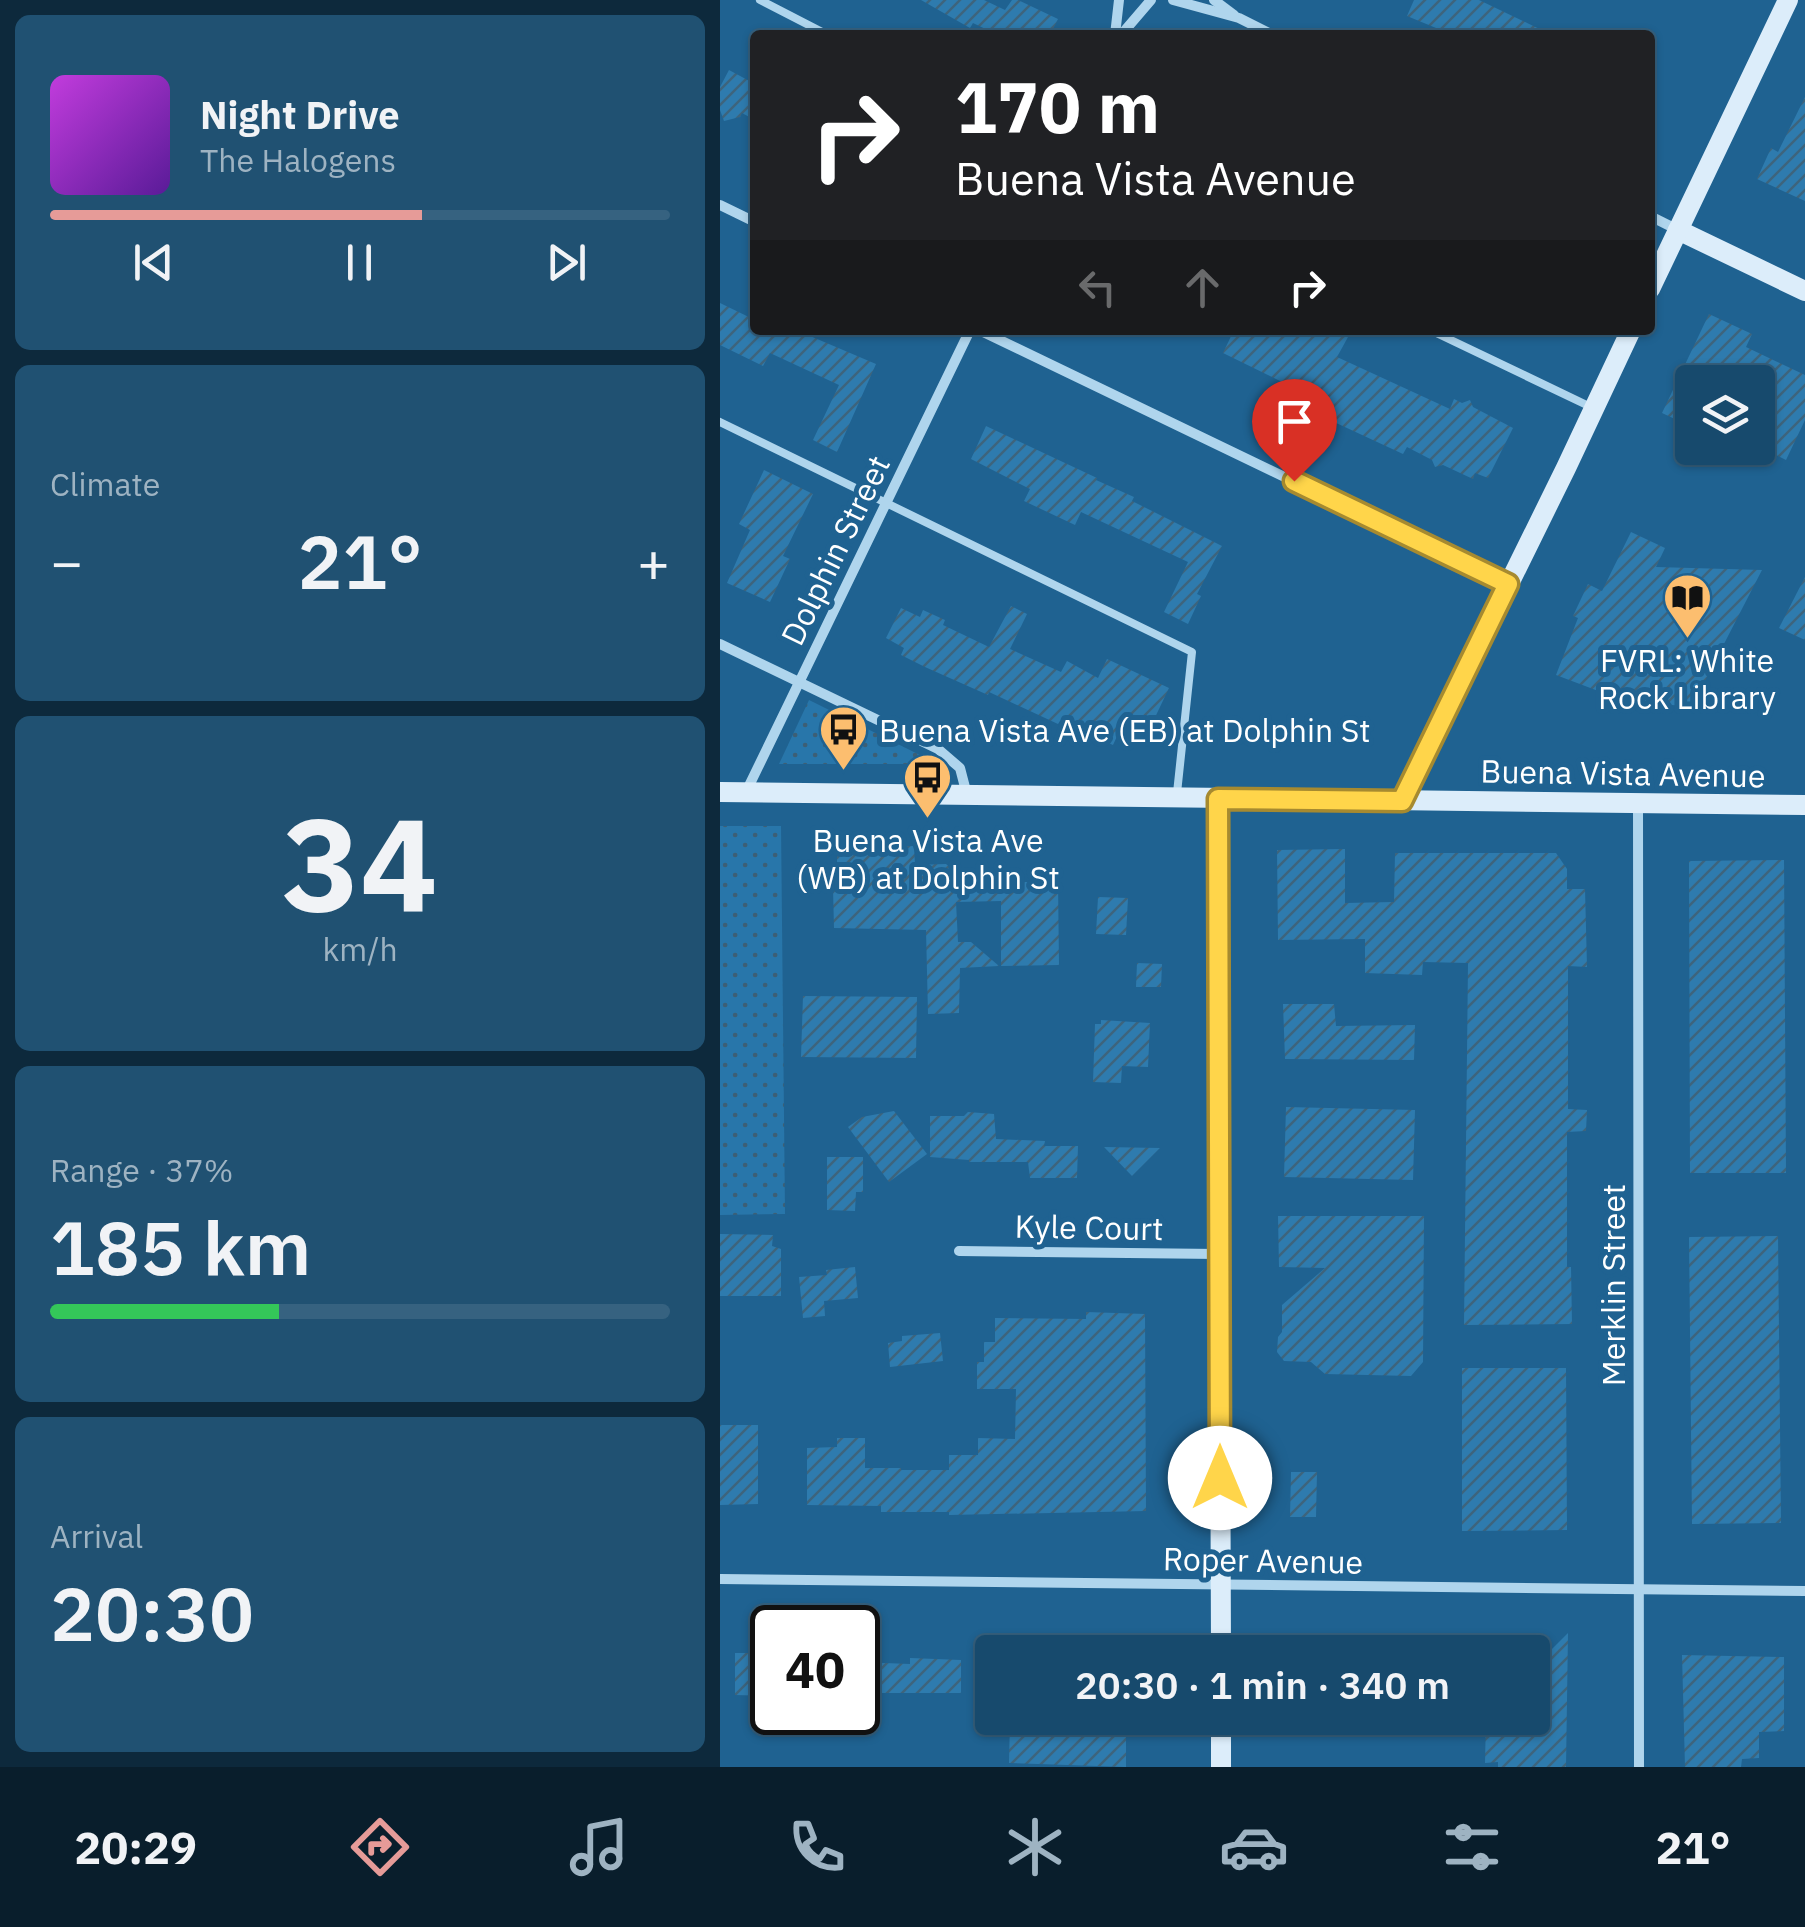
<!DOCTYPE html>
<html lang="en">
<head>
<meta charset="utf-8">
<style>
	body { margin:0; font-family:"IBM Plex Sans",sans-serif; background:#205172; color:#f1f3f6; height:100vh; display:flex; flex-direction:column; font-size:38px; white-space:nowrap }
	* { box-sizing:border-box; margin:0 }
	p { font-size:32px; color:#9eb3c2 }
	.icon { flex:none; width:55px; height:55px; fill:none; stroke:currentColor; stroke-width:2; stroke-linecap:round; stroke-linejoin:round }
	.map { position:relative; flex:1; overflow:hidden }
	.side { display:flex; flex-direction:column; gap:15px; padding:15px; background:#0d293c; width:720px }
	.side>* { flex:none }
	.guide { position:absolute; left:30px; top:30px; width:905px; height:305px; border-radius:10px; box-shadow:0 2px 8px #0004,0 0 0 2px #366280; background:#202124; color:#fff; overflow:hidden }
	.buttons { position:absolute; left:955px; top:365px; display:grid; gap:20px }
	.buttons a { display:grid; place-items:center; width:100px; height:100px; border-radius:10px; background:#174a6d; box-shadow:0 2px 8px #0004,0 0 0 2px #366280; font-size:50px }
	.speed { position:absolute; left:30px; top:1605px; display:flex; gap:20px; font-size:50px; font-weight:700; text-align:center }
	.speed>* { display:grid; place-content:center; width:130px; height:130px; border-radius:50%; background:#174a6d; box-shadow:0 2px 8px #0004,0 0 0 2px #366280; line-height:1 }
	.speed .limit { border:5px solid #111; border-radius:15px; background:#fff; color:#111 }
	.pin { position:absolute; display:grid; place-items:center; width:85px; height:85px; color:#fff; margin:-102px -42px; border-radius:50% 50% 50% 0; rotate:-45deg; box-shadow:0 0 10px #0007 }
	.pin .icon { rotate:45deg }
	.me { position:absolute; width:110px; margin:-55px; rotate:0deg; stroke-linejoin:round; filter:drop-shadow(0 0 8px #0008) }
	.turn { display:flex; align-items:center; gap:35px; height:210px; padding:0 40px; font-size:45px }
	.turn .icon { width:130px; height:130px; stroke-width:2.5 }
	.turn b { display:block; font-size:70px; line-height:85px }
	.lanes { display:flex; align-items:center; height:95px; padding:0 40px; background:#0003; justify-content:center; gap:50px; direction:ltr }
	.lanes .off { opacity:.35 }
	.big { font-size:75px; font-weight:600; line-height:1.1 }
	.side .tile { flex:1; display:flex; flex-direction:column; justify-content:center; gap:15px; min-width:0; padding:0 35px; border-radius:15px; background:#205172 }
	.side .dial { align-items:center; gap:0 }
	.dial b { font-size:130px; line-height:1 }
	.song { display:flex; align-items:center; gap:30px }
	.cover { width:120px; height:120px; border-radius:15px; background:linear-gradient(135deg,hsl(290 70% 55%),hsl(270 70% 35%)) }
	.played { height:10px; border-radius:5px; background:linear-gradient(90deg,#e69b98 60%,#366280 60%) }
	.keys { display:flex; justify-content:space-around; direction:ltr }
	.heat { display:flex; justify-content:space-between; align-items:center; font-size:55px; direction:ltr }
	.charge { height:15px; border-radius:8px; background:linear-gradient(90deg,#34c759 37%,#366280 0) }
	.trip { position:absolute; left:255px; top:1635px; width:575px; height:100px; border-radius:10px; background:#174a6d; box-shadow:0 2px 8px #0004,0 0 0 2px #366280; font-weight:600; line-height:100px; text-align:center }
	.tab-bar { display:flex; height:160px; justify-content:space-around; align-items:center; background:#091e2c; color:#9eb3c2 }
	.tab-bar .icon { width:70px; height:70px }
	.tab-bar .on { color:#e69b98 }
	.tab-bar b { font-size:45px; color:#f1f3f6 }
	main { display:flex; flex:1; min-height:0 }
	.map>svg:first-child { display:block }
	.park { fill:url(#park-dots) }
	.building { fill:url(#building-hatch) }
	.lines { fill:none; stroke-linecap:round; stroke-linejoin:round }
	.lane { stroke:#afd5ed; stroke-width:8 }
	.street { stroke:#afd5ed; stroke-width:10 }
	.secondary { stroke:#dcedfa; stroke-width:20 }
	.route-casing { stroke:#a68a30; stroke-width:25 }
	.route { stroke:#ffd54a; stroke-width:18 }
	.labels { text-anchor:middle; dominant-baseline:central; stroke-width:10; stroke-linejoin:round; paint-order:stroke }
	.street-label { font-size:32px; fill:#fff; stroke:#1f6291 }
	.poi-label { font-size:32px; fill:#fff; stroke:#1f6291 }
</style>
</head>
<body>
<main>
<section class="side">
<div class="tile">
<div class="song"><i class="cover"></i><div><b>Night Drive</b><p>The Halogens</p></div></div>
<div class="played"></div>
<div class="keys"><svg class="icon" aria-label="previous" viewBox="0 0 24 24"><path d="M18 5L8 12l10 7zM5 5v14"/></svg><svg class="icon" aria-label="pause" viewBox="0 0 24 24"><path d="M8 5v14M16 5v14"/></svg><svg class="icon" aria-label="next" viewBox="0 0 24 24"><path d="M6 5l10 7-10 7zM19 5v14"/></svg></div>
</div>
<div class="tile"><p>Climate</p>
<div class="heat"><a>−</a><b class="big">21°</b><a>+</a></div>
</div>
<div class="tile dial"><b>34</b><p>km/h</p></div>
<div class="tile"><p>Range · 37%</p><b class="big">185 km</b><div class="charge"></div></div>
<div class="tile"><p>Arrival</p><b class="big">20:30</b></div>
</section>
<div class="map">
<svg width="1085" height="1767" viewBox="0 0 1085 1767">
	<defs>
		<pattern id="park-dots" width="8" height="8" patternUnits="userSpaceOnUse" patternTransform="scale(2.5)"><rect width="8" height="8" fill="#2876aa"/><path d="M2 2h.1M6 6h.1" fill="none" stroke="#3c5f76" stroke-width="1.8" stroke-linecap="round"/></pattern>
		<pattern id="building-hatch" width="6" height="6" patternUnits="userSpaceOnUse" patternTransform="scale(2.5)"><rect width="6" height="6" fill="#2e7bae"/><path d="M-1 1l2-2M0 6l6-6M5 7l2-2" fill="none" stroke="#3d647d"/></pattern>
	</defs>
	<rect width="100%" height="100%" fill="#1f6291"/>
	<g class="park">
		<polygon points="89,700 218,764 59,764"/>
		<polygon points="0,826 61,826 65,1214 0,1215"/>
	</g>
	<g class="building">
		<polygon points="201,0 264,0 285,10 292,0 298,0 338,19 330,35 278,35 253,23 250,28"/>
		<polygon points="694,0 759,0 832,35 733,35 687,16"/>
		<polygon points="9,70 35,84 35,120 22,113 20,117 4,121 0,110 0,87"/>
		<polygon points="1085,97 1085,201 1037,179 1051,148 1058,152"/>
		<polygon points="0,303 35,320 35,330 76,330 156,364 117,452 93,440 119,385 50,353 43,366 0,345"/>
		<polygon points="989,314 1032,334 1026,347 1085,375 1085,420 1066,460 1038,446 1038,382 972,382 972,427 942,413"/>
		<polygon points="514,330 613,330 628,337 617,357 730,409 734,399 742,403 750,400 753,407 793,428 768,478 755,473 753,479 723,465 715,467 712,460 687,447 683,454 599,415 568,398 571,390 561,385 562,382 503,353"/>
		<polygon points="266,426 377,478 376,480 414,497 412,501 502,546 477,594 481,596 468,624 444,612 468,562 361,512 355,525 304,501 310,489 251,459"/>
		<polygon points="44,470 93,494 63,556 70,559 50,602 7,583 30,530 19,524"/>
		<polygon points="911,532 945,548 936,567 1042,570 972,706 910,703 836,675 858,618 853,616 868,584 882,591"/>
		<polygon points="1085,577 1085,640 1059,628"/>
		<polygon points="291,606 307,614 290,649 341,672 347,661 378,678 387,659 449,688 429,730 405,719 393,745 340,721 338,724 269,692 268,695 205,667 181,655 184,648 166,638 181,608 200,617 203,610 225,620 223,625 269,647"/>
		<polygon points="194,846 195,865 226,864 234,871 243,871 254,882 338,882 339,965 281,966 281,901 236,902 238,942 251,942 279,966 240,968 239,1013 208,1014 206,930 114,928 113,888 117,888 117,852 131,852 131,848"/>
		<polygon points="625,849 625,903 674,902 675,853 836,853 847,869 847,889 865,889 867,967 848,966 848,1109 867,1110 866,1131 847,1132 847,1267 851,1267 852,1324 744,1325 748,963 703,962 702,975 645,973 645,939 558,940 557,850"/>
		<polygon points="1064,860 1066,1173 970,1173 969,861"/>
		<polygon points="378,897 408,898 406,935 376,934"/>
		<polygon points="417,963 442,964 441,987 416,987"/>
		<polygon points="83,996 197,997 196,1058 81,1057"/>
		<polygon points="563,1004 614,1004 616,1026 695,1025 694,1060 565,1059"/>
		<polygon points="381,1020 430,1023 428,1067 402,1066 401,1083 373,1082 375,1024 381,1024"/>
		<polygon points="566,1107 695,1110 693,1180 564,1177"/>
		<polygon points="174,1111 207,1154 169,1182 128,1127 142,1117"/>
		<polygon points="248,1112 274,1114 276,1139 325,1141 324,1146 358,1146 357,1178 310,1178 308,1162 249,1162 249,1160 210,1157 210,1116 244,1116"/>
		<polygon points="384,1147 440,1148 412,1176"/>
		<polygon points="107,1157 143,1157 143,1192 136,1192 135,1211 107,1210"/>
		<polygon points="558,1216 704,1216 703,1362 691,1376 605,1374 591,1362 564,1361 557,1352 558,1337 562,1332 562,1305 605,1268 559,1267"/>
		<polygon points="0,1234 53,1235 52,1246 61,1249 61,1296 0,1296"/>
		<polygon points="1058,1236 1061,1523 972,1524 969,1237"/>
		<polygon points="135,1267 138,1298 104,1301 105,1316 83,1318 79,1277 107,1275 106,1270"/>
		<polygon points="366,1312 425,1314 426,1511 229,1515 229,1512 161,1512 161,1506 87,1505 87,1448 117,1447 117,1438 145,1438 145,1468 181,1468 181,1470 229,1470 229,1455 258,1455 258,1438 295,1439 296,1389 257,1389 257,1362 264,1362 264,1342 275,1342 275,1318 366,1319"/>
		<polygon points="220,1333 223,1361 170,1367 168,1343 182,1341 182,1336"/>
		<polygon points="742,1368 846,1368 847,1530 742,1531"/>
		<polygon points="0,1425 38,1425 38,1504 0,1505"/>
		<polygon points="571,1472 597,1472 596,1517 570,1517"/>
		<polygon points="848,1633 846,1767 778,1767 778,1762 765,1763 766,1718 812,1718 812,1651 830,1651"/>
		<polygon points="15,1653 45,1653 45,1662 52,1662 52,1696 15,1695"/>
		<polygon points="962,1655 1064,1657 1064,1731 1039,1732 1039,1758 1022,1759 1021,1767 965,1767"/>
		<polygon points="190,1658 241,1660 241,1693 138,1693 138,1662 190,1664"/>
		<polygon points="290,1718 406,1718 406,1767 289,1763"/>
	</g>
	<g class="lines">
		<g class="lane">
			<polyline points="40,0 108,35"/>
			<polyline points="710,330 873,408"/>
			<polyline points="0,422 472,652 457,793"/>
		</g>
		<g class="street">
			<polyline points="453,0 519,18 553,35"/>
			<polyline points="494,0 514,15"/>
			<polyline points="395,35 399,0"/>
			<polyline points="401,35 431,0"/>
			<polyline points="0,205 35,222"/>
			<polyline points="930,216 958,230"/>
			<polyline points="259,330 787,584"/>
			<polyline points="0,644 218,749 240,768 247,795"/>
			<polyline points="26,792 250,330"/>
			<polyline points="918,803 919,1767"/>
			<polyline points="239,1251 498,1254"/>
			<polyline points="0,1579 1085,1591"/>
		</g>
		<g class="secondary">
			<polyline points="958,230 1085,291"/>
			<polyline points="930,289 1068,0"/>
			<polyline points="0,792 1085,805"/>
			<polyline points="498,799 501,1652"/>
			<polyline points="682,801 846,468 911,330"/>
			<polyline points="501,1718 501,1767"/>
		</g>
	</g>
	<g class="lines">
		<defs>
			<polyline id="route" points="500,1478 498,799 682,801 788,584 574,481"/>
		</defs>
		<use href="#route" class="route-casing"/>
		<use href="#route" class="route"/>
	</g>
	<defs>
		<symbol id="library-pin" viewBox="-11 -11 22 30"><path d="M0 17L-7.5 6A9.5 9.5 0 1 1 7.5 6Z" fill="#fcbe6f" stroke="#1f6291"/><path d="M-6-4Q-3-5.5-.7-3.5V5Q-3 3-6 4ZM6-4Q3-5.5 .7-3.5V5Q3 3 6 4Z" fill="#111"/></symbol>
		<symbol id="bus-pin" viewBox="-11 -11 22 30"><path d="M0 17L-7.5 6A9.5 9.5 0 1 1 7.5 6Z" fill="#fcbe6f" stroke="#1f6291"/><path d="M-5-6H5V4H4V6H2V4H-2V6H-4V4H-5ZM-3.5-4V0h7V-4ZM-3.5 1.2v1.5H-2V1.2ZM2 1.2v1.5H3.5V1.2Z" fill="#111"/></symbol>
	</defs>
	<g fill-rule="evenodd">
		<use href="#library-pin" x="940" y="570" width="55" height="75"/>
		<use href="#bus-pin" x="96" y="702" width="55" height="75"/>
		<use href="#bus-pin" x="180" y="750" width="55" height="75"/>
	</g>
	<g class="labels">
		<g class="street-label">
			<text transform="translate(115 550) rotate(-64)">Dolphin Street</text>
			<text transform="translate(903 773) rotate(1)">Buena Vista Avenue</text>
			<text transform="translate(369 1227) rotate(1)">Kyle Court</text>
			<text transform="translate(893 1285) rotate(-90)">Merklin Street</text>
			<text transform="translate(543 1560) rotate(1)">Roper Avenue</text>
		</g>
		<g class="poi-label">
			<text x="967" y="660">FVRL: White<tspan x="967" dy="37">Rock Library</tspan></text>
			<text x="159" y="730" text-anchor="start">Buena Vista Ave (EB) at Dolphin St</text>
			<text x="208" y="840">Buena Vista Ave<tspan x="208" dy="37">(WB) at Dolphin St</tspan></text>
		</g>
	</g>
</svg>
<div class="buttons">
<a><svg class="icon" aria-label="layers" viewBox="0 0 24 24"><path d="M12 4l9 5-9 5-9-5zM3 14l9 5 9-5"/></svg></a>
</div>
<div class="speed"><div class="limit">40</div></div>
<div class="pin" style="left:574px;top:481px;background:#d93025"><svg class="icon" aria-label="arrive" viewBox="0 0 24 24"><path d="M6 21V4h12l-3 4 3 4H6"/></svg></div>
<svg class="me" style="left:500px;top:1478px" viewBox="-20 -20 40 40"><circle r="19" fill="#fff"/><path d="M0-13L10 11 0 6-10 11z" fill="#ffd54a"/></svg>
<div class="trip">20:30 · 1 min · 340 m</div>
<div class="guide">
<div class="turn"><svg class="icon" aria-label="right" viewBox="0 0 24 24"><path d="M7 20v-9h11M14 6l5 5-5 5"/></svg><div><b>170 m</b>Buena Vista Avenue</div></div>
<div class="lanes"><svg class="icon off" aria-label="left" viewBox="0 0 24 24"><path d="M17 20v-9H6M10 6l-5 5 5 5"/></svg><svg class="icon off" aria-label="ahead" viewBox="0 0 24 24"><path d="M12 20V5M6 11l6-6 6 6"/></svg><svg class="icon" aria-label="right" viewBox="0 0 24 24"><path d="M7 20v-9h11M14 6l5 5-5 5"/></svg></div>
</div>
</div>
</main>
<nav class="tab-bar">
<b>20:29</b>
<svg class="icon on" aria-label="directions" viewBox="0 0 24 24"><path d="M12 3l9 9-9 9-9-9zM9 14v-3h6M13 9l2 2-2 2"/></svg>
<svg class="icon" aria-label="music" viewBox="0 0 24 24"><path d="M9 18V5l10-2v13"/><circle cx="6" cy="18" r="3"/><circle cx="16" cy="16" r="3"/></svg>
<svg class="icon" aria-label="phone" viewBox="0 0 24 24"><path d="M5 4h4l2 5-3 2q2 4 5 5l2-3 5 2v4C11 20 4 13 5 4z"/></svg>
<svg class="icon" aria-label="climate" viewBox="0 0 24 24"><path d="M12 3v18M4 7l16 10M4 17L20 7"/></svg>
<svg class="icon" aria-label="car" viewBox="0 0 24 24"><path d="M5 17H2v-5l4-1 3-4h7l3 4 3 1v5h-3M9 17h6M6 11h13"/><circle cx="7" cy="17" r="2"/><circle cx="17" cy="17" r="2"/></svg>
<svg class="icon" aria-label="filters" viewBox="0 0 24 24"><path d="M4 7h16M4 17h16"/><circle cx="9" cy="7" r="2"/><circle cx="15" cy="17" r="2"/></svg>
<b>21°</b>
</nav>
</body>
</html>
